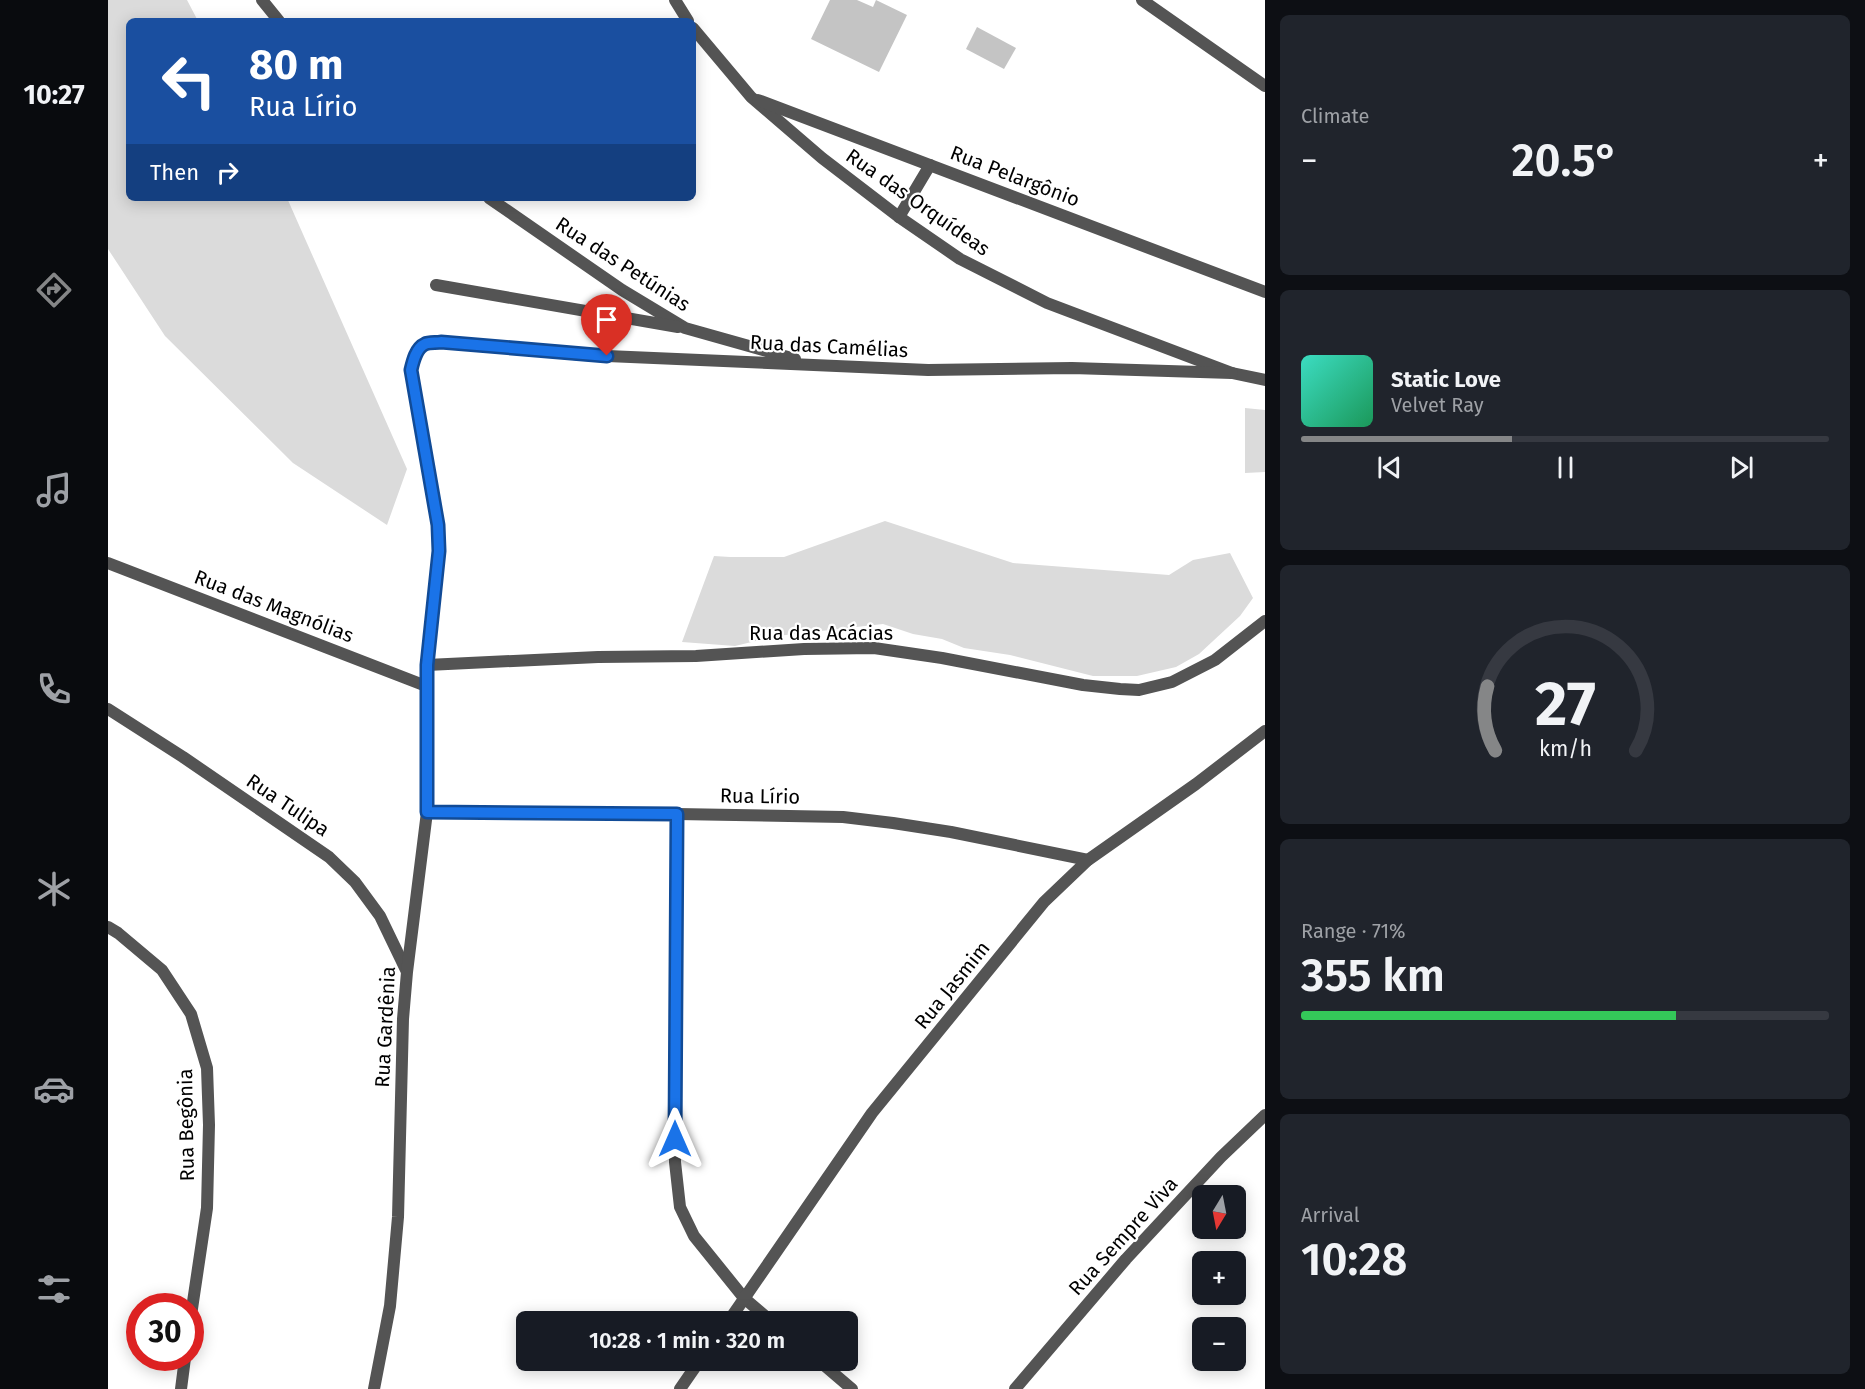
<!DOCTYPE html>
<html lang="en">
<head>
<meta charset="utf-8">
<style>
	body { margin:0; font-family:"Fira Sans",sans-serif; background:#20242c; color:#f1f3f6; height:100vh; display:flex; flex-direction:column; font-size:22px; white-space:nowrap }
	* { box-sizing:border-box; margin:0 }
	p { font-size:20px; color:#9ea1a6 }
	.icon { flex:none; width:33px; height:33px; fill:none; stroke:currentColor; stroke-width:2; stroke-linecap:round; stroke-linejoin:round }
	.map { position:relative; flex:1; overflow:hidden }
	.details { display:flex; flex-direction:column; gap:15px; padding:15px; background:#0d0f14; width:600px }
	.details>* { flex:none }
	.banner { position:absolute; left:18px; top:18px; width:570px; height:183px; border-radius:9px; box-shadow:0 3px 15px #0003; background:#1a4fa0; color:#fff; overflow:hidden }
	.needle { width:39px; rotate:190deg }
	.buttons { position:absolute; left:1084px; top:1185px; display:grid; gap:12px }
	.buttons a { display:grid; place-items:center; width:54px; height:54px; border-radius:9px; background:#171b24; box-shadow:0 3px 15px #0003; font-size:30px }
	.speed { position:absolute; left:18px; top:1293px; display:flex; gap:12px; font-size:30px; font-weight:700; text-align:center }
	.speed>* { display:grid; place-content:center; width:78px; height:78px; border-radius:50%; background:#171b24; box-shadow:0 3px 15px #0003; line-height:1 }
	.speed .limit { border:9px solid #d22; background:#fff; color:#111 }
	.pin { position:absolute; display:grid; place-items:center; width:51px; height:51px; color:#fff; margin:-62px -26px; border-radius:50% 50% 50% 0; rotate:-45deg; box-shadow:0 0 6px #0007 }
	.pin .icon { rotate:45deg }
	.me { position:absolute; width:66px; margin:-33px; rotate:0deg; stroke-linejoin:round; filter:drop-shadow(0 0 4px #0008) }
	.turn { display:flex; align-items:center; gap:21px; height:126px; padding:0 24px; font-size:27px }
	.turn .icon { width:78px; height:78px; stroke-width:2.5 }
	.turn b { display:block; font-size:42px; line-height:51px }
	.then { display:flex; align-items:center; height:57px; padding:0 24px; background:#0003; gap:12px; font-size:22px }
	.big { font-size:45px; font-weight:600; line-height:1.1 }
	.details .widget { flex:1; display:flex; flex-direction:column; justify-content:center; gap:9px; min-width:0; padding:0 21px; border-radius:9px; background:#20242c }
	.details .dial { align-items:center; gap:0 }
	.dial svg { height:156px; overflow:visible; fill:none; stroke:#363941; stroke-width:7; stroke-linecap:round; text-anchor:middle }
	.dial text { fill:#f1f3f6; stroke:none }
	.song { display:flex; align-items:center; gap:18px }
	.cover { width:72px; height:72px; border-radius:9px; background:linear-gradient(135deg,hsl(170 70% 55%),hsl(150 70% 35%)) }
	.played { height:6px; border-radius:3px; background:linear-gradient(90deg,#858687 40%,#363941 40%) }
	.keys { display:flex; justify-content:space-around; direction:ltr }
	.heat { display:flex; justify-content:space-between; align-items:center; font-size:33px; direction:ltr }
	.charge { height:9px; border-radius:4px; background:linear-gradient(90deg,#34c759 71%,#363941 0) }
	.trip { position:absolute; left:408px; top:1311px; width:342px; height:60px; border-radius:9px; background:#171b24; box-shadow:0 3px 15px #0003; font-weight:600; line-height:60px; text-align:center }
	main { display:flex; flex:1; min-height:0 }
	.dock { display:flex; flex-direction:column; width:108px; justify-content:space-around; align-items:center; background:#090b0e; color:#9ea1a6 }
	.dock .icon { width:42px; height:42px }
	.dock .on { color:#858687 }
	.dock b { font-size:27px; color:#f1f3f6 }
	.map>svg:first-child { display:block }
	.green { fill:#dbdbdb }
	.building { fill:#c4c4c4 }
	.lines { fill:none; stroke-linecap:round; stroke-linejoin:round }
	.minor { stroke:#545454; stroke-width:12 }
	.route-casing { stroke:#114b97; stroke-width:15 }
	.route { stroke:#1a73e8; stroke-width:10 }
	.labels { text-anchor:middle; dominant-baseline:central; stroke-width:4.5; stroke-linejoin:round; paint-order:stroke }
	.street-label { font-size:20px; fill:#000; stroke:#fff }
</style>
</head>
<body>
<main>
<nav class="dock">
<b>10:27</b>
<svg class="icon on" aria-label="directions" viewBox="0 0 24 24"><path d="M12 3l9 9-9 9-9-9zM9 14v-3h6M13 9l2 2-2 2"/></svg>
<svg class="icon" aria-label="music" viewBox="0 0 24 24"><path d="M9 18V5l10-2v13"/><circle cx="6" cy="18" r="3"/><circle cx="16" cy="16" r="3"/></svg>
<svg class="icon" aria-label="phone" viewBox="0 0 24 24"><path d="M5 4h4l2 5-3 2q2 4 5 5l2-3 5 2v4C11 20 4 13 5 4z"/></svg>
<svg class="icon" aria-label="climate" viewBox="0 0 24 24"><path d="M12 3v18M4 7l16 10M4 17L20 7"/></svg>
<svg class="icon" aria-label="car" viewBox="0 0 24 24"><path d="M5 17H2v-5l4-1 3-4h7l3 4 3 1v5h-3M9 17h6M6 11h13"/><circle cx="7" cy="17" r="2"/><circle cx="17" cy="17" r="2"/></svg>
<svg class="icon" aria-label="filters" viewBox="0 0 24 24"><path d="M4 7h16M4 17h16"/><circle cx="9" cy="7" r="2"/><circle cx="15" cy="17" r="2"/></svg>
</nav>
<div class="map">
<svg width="1157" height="1389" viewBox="0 0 1157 1389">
	<rect width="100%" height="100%" fill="#fff"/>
	<g class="green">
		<polygon points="0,0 79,0 90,21 21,21 21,198 179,198 299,469 279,525 185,463 57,336 0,249"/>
		<polygon points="1137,408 1157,410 1157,472 1137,473"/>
		<polygon points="777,521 905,563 1061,575 1085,560 1122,553 1145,598 1132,616 1091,654 1068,667 1029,676 985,676 902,655 856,648 834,639 805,634 775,624 669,636 627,646 574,642 606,556 622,557 676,557"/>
	</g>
	<g class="building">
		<polygon points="722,0 749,0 765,7 768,0 799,15 771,72 703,39"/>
		<polygon points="869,27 908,48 896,69 858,49"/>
	</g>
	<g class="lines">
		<g class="minor">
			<polyline points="154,0 171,21"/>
			<polyline points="567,0 580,21"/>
			<polyline points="1034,0 1157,86"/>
			<polyline points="585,28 643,97 714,158 791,217 852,259 939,303 1124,373 1157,380"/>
			<polyline points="650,100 1157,292"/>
			<polyline points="381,198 514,290 577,328 687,359"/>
			<polyline points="791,217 822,165"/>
			<polyline points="328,285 570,327"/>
			<polyline points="0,563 318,686"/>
			<polyline points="319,665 490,657 588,656 696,649 766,648 834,658 975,685 1012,689 1031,690 1064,682 1107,660 1157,621"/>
			<polyline points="0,709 75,757 221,857 247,882 272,916 298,970"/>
			<polyline points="319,812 569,814 735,817 785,823 843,832 980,860"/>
			<polyline points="569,814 567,1162 572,1207 586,1236 636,1298 664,1322"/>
			<polyline points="0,927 10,933 54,970 83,1014 99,1068 101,1125 99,1208 82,1322"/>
			<polyline points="620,1322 764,1113 936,902 980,860 1088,784 1157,731"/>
			<polyline points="710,1360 744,1389"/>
			<polyline points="73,1389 77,1358"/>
			<path d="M266,1389L282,1306L290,1217L295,1019L299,972L319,812V665L331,551L330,525L303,370C305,361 308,348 317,344C321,342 328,343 333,342L476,355L820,370L964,368L1124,373"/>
			<polyline points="572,1389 592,1360"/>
			<polyline points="907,1389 1018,1259 1113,1157 1157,1115"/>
		</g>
	</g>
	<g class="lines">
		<defs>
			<path id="route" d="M499,356L333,342C329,343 321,342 317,344C308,348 305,361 303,370L330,525L331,551L319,665V812L569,814L567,1139"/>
		</defs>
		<use href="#route" class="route-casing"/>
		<use href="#route" class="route"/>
	</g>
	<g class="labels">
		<g class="street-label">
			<text transform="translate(907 176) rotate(21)">Rua Pelargônio</text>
			<text transform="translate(810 202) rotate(35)">Rua das Orquídeas</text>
			<text transform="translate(515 264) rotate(33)">Rua das Petúnias</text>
			<text transform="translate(721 346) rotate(3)">Rua das Camélias</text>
			<text transform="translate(166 606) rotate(21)">Rua das Magnólias</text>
			<text x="713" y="633">Rua das Acácias</text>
			<text transform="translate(652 796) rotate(1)">Rua Lírio</text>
			<text transform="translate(180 805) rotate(34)">Rua Tulipa</text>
			<text transform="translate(844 985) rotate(-51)">Rua Jasmim</text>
			<text transform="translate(277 1027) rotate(-87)">Rua Gardênia</text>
			<text transform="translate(78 1125) rotate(-91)">Rua Begônia</text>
			<text transform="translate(1015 1236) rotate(-48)">Rua Sempre Viva</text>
		</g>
	</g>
</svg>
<div class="buttons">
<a><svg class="needle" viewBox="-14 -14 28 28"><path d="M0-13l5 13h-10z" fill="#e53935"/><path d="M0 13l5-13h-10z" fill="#9ea1a6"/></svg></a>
<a>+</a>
<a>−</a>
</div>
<div class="speed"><div class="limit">30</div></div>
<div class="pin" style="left:499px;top:356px;background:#d93025"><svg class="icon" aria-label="arrive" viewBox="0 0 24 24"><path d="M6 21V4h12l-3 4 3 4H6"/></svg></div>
<svg class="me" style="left:567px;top:1139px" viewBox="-20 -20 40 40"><path d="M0-17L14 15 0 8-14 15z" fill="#1a73e8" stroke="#fff" stroke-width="4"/></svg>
<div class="trip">10:28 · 1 min · 320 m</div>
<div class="banner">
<div class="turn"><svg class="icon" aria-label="left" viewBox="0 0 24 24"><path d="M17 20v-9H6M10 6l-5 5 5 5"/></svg><div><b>80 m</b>Rua Lírio</div></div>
<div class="then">Then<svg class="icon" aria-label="right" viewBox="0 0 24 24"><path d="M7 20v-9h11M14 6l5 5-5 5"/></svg></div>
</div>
</div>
<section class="details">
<div class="widget"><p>Climate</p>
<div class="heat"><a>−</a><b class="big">20.5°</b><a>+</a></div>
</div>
<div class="widget">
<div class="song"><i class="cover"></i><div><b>Static Love</b><p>Velvet Ray</p></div></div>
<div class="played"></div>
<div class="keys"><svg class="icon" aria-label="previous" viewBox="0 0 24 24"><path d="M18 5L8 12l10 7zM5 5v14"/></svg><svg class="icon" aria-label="pause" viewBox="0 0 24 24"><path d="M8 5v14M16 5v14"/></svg><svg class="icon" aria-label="next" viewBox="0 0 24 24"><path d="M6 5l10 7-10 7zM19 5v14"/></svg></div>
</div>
<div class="widget dial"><svg viewBox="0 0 100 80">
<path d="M14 69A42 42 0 1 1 86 69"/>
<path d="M14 69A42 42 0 0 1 10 36" stroke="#858687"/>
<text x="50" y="56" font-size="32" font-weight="700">27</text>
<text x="50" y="72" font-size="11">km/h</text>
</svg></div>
<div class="widget"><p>Range · 71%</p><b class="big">355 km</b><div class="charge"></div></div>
<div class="widget"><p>Arrival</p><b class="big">10:28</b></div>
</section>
</main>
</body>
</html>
